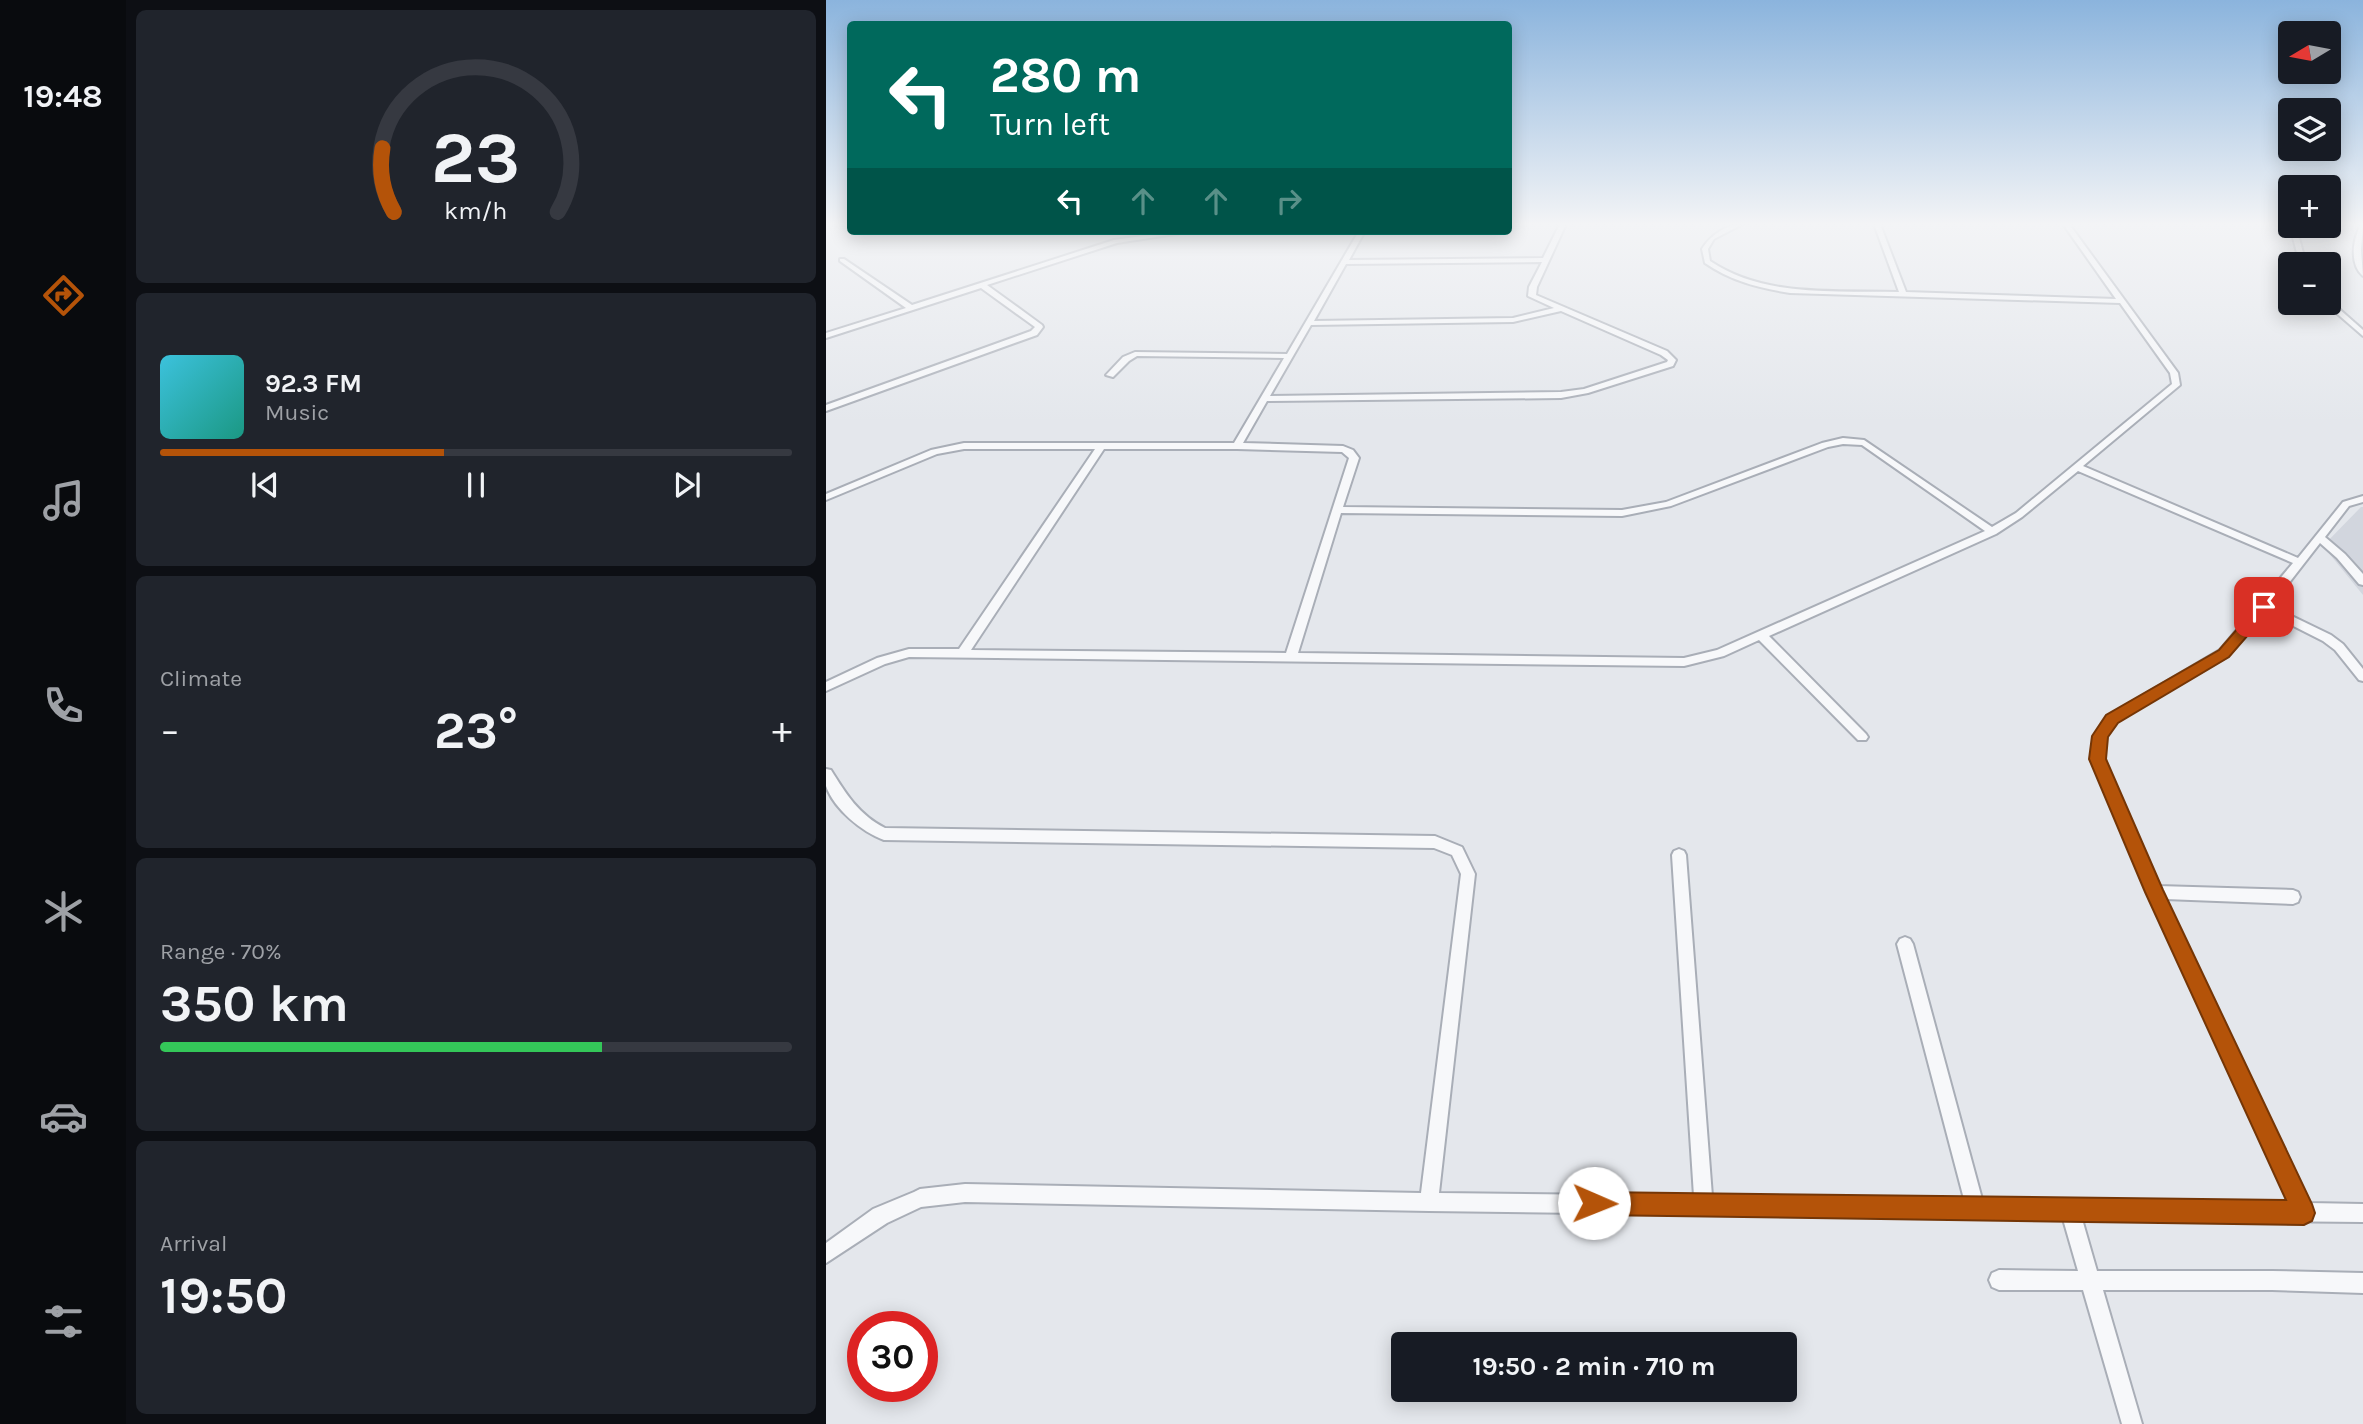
<!DOCTYPE html>
<html lang="en">
<head>
<meta charset="utf-8">
<style>
	body { margin:0; font-family:Karla,sans-serif; background:#20242c; color:#f1f3f6; height:100vh; display:flex; flex-direction:column; font-size:26px; white-space:nowrap }
	* { box-sizing:border-box; margin:0 }
	p { font-size:23px; color:#9ea1a6 }
	.icon { flex:none; width:38px; height:38px; fill:none; stroke:currentColor; stroke-width:2; stroke-linecap:round; stroke-linejoin:round }
	.map { position:relative; flex:1; overflow:hidden }
	.side { display:flex; flex-direction:column; gap:10px; padding:10px; background:#0d0f14; width:700px }
	.side>* { flex:none }
	.hud { position:absolute; left:21px; top:21px; width:665px; height:214px; border-radius:7px; box-shadow:0 4px 18px #0003; background:#00695c; color:#fff; overflow:hidden }
	.needle { width:46px; rotate:260deg }
	.controls { position:absolute; left:1452px; top:21px; display:grid; gap:14px }
	.controls a { display:grid; place-items:center; width:63px; height:63px; border-radius:7px; background:#171b24; box-shadow:0 4px 18px #0003; font-size:35px }
	.speed { position:absolute; left:21px; top:1311px; display:flex; gap:14px; font-size:35px; font-weight:700; text-align:center }
	.speed>* { display:grid; place-content:center; width:91px; height:91px; border-radius:50%; background:#171b24; box-shadow:0 4px 18px #0003; line-height:1 }
	.speed .limit { border:10px solid #d22; background:#fff; color:#111 }
	.pin { position:absolute; display:grid; place-items:center; width:60px; height:60px; color:#fff; margin:-30px; border-radius:14px; box-shadow:0 4px 10px #0006 }
	.me { position:absolute; width:77px; margin:-38px; rotate:91deg; stroke-linejoin:round; filter:drop-shadow(0 0 5px #0008) }
	.turn { display:flex; align-items:center; gap:24px; height:147px; padding:0 28px; font-size:32px }
	.turn .icon { width:91px; height:91px; stroke-width:2.5 }
	.turn b { display:block; font-size:49px; line-height:60px }
	.lanes { display:flex; align-items:center; height:66px; padding:0 28px; background:#0003; justify-content:center; gap:35px; direction:ltr }
	.lanes .off { opacity:.35 }
	.big { font-size:52px; font-weight:700; line-height:1.1 }
	.side .card { flex:1; display:flex; flex-direction:column; justify-content:center; gap:10px; min-width:0; padding:0 24px; border-radius:10px; background:#20242c }
	.side .dial { align-items:center; gap:0 }
	.dial svg { height:182px; overflow:visible; fill:none; stroke:#363941; stroke-width:7; stroke-linecap:round; text-anchor:middle }
	.dial text { fill:#f1f3f6; stroke:none }
	.song { display:flex; align-items:center; gap:21px }
	.cover { width:84px; height:84px; border-radius:10px; background:linear-gradient(135deg,hsl(190 70% 55%),hsl(170 70% 35%)) }
	.played { height:7px; border-radius:4px; background:linear-gradient(90deg,#b45309 45%,#363941 45%) }
	.keys { display:flex; justify-content:space-around; direction:ltr }
	.heat { display:flex; justify-content:space-between; align-items:center; font-size:38px; direction:ltr }
	.charge { height:10px; border-radius:5px; background:linear-gradient(90deg,#34c759 70%,#363941 0) }
	.trip { position:absolute; left:565px; top:1332px; width:406px; height:70px; border-radius:7px; background:#171b24; box-shadow:0 4px 18px #0003; font-weight:700; line-height:70px; text-align:center }
	main { display:flex; flex:1; min-height:0 }
	.tab-bar { display:flex; flex-direction:column; width:126px; justify-content:space-around; align-items:center; background:#090b0e; color:#9ea1a6 }
	.tab-bar .icon { width:49px; height:49px }
	.tab-bar .active { color:#b45309 }
	.tab-bar b { font-size:32px; color:#f1f3f6 }
	.map>svg:first-child { display:block }
	.built { fill:#d2d6de }
	.lines { fill:none; stroke-linecap:round; stroke-linejoin:round }
	.minor-casing { stroke:#a9aeb7; stroke-width:4 }
	.minor { fill:#f7f8fa; fill-rule:evenodd }
	.route { fill:#b45309; stroke:#753606; stroke-width:2 }
</style>
</head>
<body>
<main>
<nav class="tab-bar">
<b>19:48</b>
<svg class="icon active" aria-label="directions" viewBox="0 0 24 24"><path d="M12 3l9 9-9 9-9-9zM9 14v-3h6M13 9l2 2-2 2"/></svg>
<svg class="icon" aria-label="music" viewBox="0 0 24 24"><path d="M9 18V5l10-2v13"/><circle cx="6" cy="18" r="3"/><circle cx="16" cy="16" r="3"/></svg>
<svg class="icon" aria-label="phone" viewBox="0 0 24 24"><path d="M5 4h4l2 5-3 2q2 4 5 5l2-3 5 2v4C11 20 4 13 5 4z"/></svg>
<svg class="icon" aria-label="climate" viewBox="0 0 24 24"><path d="M12 3v18M4 7l16 10M4 17L20 7"/></svg>
<svg class="icon" aria-label="car" viewBox="0 0 24 24"><path d="M5 17H2v-5l4-1 3-4h7l3 4 3 1v5h-3M9 17h6M6 11h13"/><circle cx="7" cy="17" r="2"/><circle cx="17" cy="17" r="2"/></svg>
<svg class="icon" aria-label="filters" viewBox="0 0 24 24"><path d="M4 7h16M4 17h16"/><circle cx="9" cy="7" r="2"/><circle cx="15" cy="17" r="2"/></svg>
</nav>
<section class="side">
<div class="card dial"><svg viewBox="0 0 100 80">
<path d="M14 69A42 42 0 1 1 86 69"/>
<path d="M14 69A42 42 0 0 1 9 41" stroke="#b45309"/>
<text x="50" y="56" font-size="32" font-weight="700">23</text>
<text x="50" y="72" font-size="11">km/h</text>
</svg></div>
<div class="card">
<div class="song"><i class="cover"></i><div><b>92.3 FM</b><p>Music</p></div></div>
<div class="played"></div>
<div class="keys"><svg class="icon" aria-label="previous" viewBox="0 0 24 24"><path d="M18 5L8 12l10 7zM5 5v14"/></svg><svg class="icon" aria-label="pause" viewBox="0 0 24 24"><path d="M8 5v14M16 5v14"/></svg><svg class="icon" aria-label="next" viewBox="0 0 24 24"><path d="M6 5l10 7-10 7zM19 5v14"/></svg></div>
</div>
<div class="card"><p>Climate</p>
<div class="heat"><a>−</a><b class="big">23°</b><a>+</a></div>
</div>
<div class="card"><p>Range · 70%</p><b class="big">350 km</b><div class="charge"></div></div>
<div class="card"><p>Arrival</p><b class="big">19:50</b></div>
</section>
<div class="map">
<svg width="1537" height="1424" viewBox="0 0 1537 1424">
	<rect width="100%" height="100%" fill="#e4e7ec"/>
	<polygon class="built" points="1535,507 1537,507 1537,595 1497,546"/>
	<g class="lines">
		<defs>
			<g id="minor">
				<path d="M734,224H740L711,287L710,295L841,351L850,360L847,366L762,393L735,398L441,401L417,443L517,446L527,450L533,458L517,507L796,510L840,502L996,443L1017,438L1038,440L1166,527L1190,513L1346,384L1344,373L1294,303L964,293C933,288 905,281 879,263L876,249C884,236 900,224 917,224L888,239L882,249L884,261C939,298 1010,290 1073,292L1048,224H1054L1080,292L1290,299L1237,224H1243L1352,373L1354,385L1257,466L1472,558L1517,502L1537,496V502L1523,506L1499,537L1519,554L1537,574V585L1533,584L1511,558L1494,543L1445,606L1505,635L1517,644L1537,669V681L1533,680L1509,650L1497,641L1440,612L1402,656L1290,722L1280,737L1277,759L1332,886L1467,890L1472,892L1474,897L1472,902L1467,904L1339,899L1483,1203L1537,1204V1222L1256,1219L1271,1271H1446L1537,1273V1293L1446,1290H1277L1316,1424H1296L1257,1290H1173L1166,1287L1163,1280L1166,1273L1173,1270L1252,1271L1237,1219L603,1211L139,1202L95,1207L61,1223L0,1263V1243L47,1209L88,1192L94,1189L139,1184L595,1193L635,874L626,855L608,848L58,840C36,832 8,809 0,786C0,781 0,774 0,769L5,770C20,794 33,815 59,828L609,836L636,847L649,874L613,1193L868,1196L846,855L848,851L853,849L858,851L860,855L886,1196L1138,1199L1071,944L1074,939L1079,937L1084,939L1087,944L1156,1199L1464,1203L1321,892L1265,759L1268,736L1282,716L1394,650L1467,563L1252,471L1196,517L1170,534L943,636L1040,734L1042,737L1040,740H1032L933,640L898,656L858,666L83,657L59,664L0,691V682L51,658L83,649H133L269,449H138L111,454L0,500V494L105,450L138,443H408L458,358L311,356L303,361L287,377L280,375L297,357L309,352L461,354L533,231H539L523,260L717,258ZM716,262L703,287L702,296L728,308L687,318L488,321L520,264ZM735,311L835,355L842,360L841,362L758,389L735,392L444,396L485,325L687,322ZM1017,444L1036,445L1159,531L891,650L858,658L472,653L515,513L796,516L845,506L1002,447ZM278,449H411L516,452L523,458L460,653L145,650Z"/>
				<path d="M1535,224H1537L1535,250L1537,276C1523,264 1527,239 1535,224Z"/>
				<polygon points="1471,226 1477,226 1472,234 1480,264 1474,264 1466,234"/>
				<polygon points="351,231 369,231 291,243 161,285 216,325 217,327 211,335 0,411 0,405 205,331 209,327 155,288 0,338 0,333 80,308 14,261 14,259 18,259 86,305 288,240"/>
				<polygon points="1503,300 1537,330 1537,336 1500,304 1503,303"/>
			</g>
		</defs>
		<use href="#minor" class="minor-casing"/>
		<use href="#minor" class="minor"/>
	</g>
	<linearGradient id="sky" x2="0" y2="1"><stop stop-color="#8bb4dd"/><stop offset="0.53" stop-color="#f3f4f6"/><stop offset="1" stop-color="#f3f4f6" stop-opacity="0"/></linearGradient>
	<rect width="1537" height="423" fill="url(#sky)"/>
	<polygon class="route" points="1438,603 1443,604 1443,611 1403,657 1292,723 1282,737 1280,759 1337,890 1486,1204 1489,1213 1486,1221 1478,1225 768,1215 759,1212 756,1203 759,1195 768,1192 1460,1200 1319,892 1263,759 1266,736 1280,715 1393,650 1433,604"/>
</svg>
<div class="controls">
<a><svg class="needle" viewBox="-14 -14 28 28"><path d="M0-13l5 13h-10z" fill="#e53935"/><path d="M0 13l5-13h-10z" fill="#9ea1a6"/></svg></a>
<a><svg class="icon" aria-label="layers" viewBox="0 0 24 24"><path d="M12 4l9 5-9 5-9-5zM3 14l9 5 9-5"/></svg></a>
<a>+</a>
<a>−</a>
</div>
<div class="speed"><div class="limit">30</div></div>
<div class="pin" style="left:1438px;top:607px;background:#d93025"><svg class="icon" aria-label="arrive" viewBox="0 0 24 24"><path d="M6 21V4h12l-3 4 3 4H6"/></svg></div>
<svg class="me" style="left:768px;top:1203px" viewBox="-20 -20 40 40"><circle r="19" fill="#fff"/><path d="M0-13L10 11 0 6-10 11z" fill="#b45309"/></svg>
<div class="trip">19:50 · 2 min · 710 m</div>
<div class="hud">
<div class="turn"><svg class="icon" aria-label="left" viewBox="0 0 24 24"><path d="M17 20v-9H6M10 6l-5 5 5 5"/></svg><div><b>280 m</b>Turn left</div></div>
<div class="lanes"><svg class="icon" aria-label="left" viewBox="0 0 24 24"><path d="M17 20v-9H6M10 6l-5 5 5 5"/></svg><svg class="icon off" aria-label="ahead" viewBox="0 0 24 24"><path d="M12 20V5M6 11l6-6 6 6"/></svg><svg class="icon off" aria-label="ahead" viewBox="0 0 24 24"><path d="M12 20V5M6 11l6-6 6 6"/></svg><svg class="icon off" aria-label="right" viewBox="0 0 24 24"><path d="M7 20v-9h11M14 6l5 5-5 5"/></svg></div>
</div>
</div>
</main>
</body>
</html>
